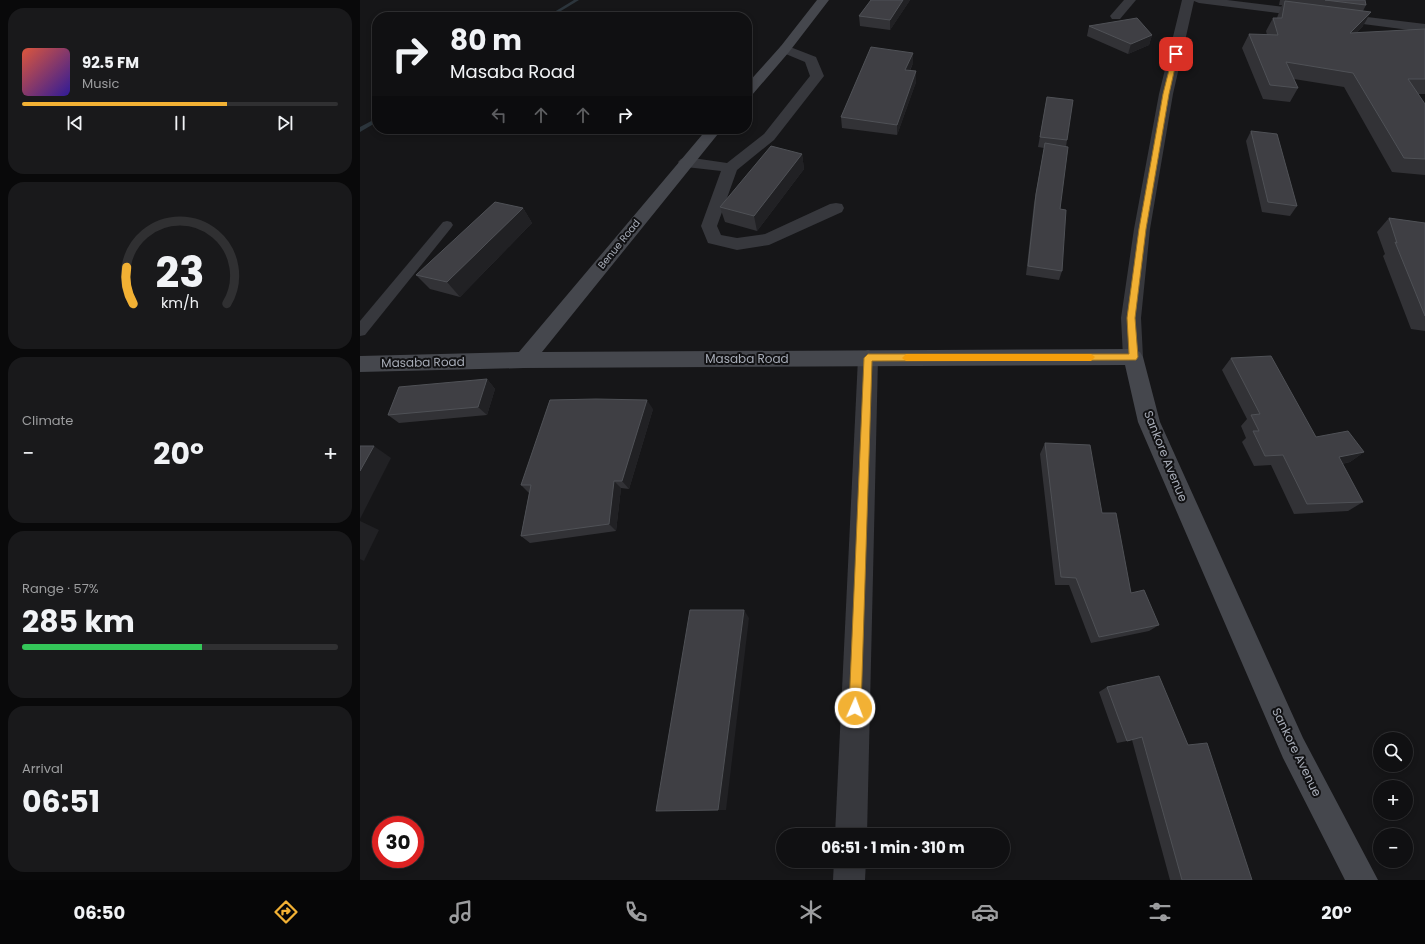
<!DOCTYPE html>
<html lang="en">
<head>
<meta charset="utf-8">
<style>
	body { margin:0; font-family:Poppins,sans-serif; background:#19191b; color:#f1f3f6; height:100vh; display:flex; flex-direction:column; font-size:15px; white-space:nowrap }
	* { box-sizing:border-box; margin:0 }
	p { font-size:13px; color:#9c9d9f }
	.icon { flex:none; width:22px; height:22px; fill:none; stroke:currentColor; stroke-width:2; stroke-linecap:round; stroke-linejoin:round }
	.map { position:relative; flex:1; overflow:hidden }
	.details { display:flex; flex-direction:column; gap:8px; padding:8px; background:#09090a; width:360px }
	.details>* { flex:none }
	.guide { position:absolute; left:12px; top:12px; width:380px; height:122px; border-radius:16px; box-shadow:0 2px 6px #0003,0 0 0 1px #303032; background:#101012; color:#f1f3f6; overflow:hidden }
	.fabs { position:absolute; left:1013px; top:732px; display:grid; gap:8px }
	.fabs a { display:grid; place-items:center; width:40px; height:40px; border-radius:50%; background:#101012; box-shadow:0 2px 6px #0003,0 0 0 1px #303032; font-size:20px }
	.speed { position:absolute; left:12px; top:816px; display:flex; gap:8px; font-size:20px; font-weight:700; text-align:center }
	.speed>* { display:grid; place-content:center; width:52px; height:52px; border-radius:50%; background:#101012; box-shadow:0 2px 6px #0003,0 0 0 1px #303032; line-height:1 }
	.speed .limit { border:6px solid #d22; background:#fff; color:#111 }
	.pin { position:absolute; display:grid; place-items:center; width:34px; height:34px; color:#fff; margin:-17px; border-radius:8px; box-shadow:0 2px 6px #0006 }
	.me { position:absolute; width:44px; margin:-22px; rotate:2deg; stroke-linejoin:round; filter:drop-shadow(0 0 3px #0008) }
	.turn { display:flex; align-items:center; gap:14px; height:84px; padding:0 12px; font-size:18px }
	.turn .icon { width:52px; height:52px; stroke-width:2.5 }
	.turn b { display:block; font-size:28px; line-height:34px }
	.lanes { display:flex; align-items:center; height:38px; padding:0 12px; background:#0003; justify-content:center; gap:20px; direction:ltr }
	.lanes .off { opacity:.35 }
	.big { font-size:30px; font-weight:700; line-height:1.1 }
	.details .card { flex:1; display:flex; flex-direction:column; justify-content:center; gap:6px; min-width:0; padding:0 14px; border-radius:16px; background:#19191b }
	.details .dial { align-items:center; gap:0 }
	.dial svg { height:104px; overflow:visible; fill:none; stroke:#303032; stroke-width:7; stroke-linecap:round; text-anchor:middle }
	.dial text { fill:#f1f3f6; stroke:none }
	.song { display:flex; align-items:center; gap:12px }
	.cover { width:48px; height:48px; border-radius:6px; background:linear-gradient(135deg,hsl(10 70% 55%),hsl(250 70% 35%)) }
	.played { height:4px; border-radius:2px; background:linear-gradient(90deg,#f2b134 65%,#303032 65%) }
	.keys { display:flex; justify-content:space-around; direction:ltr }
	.heat { display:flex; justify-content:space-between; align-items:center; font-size:22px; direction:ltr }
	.charge { height:6px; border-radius:3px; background:linear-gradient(90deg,#34c759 57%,#303032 0) }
	.trip { position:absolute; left:416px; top:828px; width:234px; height:40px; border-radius:20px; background:#101012; box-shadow:0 2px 6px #0003,0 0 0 1px #303032; font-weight:700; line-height:40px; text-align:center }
	.dock { display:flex; height:64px; justify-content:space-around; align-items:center; background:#060607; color:#9c9d9f }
	.dock .icon { width:28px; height:28px }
	.dock .active { color:#f2b134 }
	.dock b { font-size:18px; color:#f1f3f6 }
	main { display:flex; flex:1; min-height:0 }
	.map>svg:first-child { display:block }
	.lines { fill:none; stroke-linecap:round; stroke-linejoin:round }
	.stream { fill:#2c353c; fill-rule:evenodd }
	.lane { fill:#37383d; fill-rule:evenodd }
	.street { fill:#37383d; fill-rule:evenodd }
	.secondary { fill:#45474d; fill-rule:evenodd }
	.wall { fill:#323236 }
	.shaded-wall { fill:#212124 }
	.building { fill:#3f3f44; stroke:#4f5156 }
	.route { fill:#f2b134; stroke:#9d7322 }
	.slow { fill:#f59e0b }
	.labels { text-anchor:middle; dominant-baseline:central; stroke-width:4; stroke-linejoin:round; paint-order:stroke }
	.far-street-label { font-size:10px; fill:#a8adb8; stroke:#111113 }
	.street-label { font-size:12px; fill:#a8adb8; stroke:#111113 }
</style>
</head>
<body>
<main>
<section class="details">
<div class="card">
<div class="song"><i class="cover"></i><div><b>92.5 FM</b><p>Music</p></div></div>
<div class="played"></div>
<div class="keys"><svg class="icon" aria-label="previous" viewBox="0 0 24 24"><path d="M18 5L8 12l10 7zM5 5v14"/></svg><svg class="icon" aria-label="pause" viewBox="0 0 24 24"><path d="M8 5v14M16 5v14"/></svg><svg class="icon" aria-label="next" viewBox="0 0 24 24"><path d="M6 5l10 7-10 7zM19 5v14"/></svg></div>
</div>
<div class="card dial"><svg viewBox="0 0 100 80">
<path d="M14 69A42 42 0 1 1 86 69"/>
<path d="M14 69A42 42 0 0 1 9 41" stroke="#f2b134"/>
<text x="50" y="56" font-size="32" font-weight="700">23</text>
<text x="50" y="72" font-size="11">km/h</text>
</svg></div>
<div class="card"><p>Climate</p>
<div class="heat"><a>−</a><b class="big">20°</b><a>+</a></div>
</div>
<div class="card"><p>Range · 57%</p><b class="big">285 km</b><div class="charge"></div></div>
<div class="card"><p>Arrival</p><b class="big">06:51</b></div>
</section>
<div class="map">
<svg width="1065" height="880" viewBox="0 0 1065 880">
	<rect width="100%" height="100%" fill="#161618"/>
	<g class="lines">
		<g class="stream">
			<polygon points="214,0 219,0 191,17 186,17"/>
			<polygon points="17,118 17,122 0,132 0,127"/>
		</g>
		<polygon class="lane" points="87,221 91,222 93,225 91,228 5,335 0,336 0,321 83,222"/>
		<g class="street">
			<polygon points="764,0 776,0 760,19 752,19 750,16"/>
			<polygon points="822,0 867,0 1065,24 1065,32 839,3 834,1 813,94 790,229 781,318 783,357 780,362 773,365 766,362 763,357 761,318 774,229 799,94"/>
			<polygon points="425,45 456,57 464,76 414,140 377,170 357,226 361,235 377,238 405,234 470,204 476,203 482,204 484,208 482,212 409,245 377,250 348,243 341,226 361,171 326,167 321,165 318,162 321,159 326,157 367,163 404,134 450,76 445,62 421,52 419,49 421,46"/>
			<polygon points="508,350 515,353 518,358 507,835 475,835 498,358 501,353"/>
			<polygon points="474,861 506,861 505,880 473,880"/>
		</g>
		<g class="secondary">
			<polygon points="457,0 469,0 429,52 392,95 387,96 387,84 421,46"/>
			<polygon points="347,129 362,129 182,352 773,349 780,352 783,357 800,422 943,738 1018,880 985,880 923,758 778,422 765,365 164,368 0,372 0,356 159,352"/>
		</g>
	</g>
	<g class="wall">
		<polygon points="511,0 550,0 530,30 500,26 499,16"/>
		<polygon points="920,0 1005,0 1006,5 1003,11 1003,26 996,33 1065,29 1065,94 1058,94 1065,104 1065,175 1032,172 984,87 934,79 938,88 930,102 903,99 882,48 889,34 907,35 906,31 913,18 917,18 918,15 922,5 919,5"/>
		<polygon points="729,26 792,35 789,45 768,54 727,36"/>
		<polygon points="553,63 550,71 556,82 537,135 482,128 481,117"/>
		<polygon points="687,97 707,140 706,147 700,209 702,271 699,280 666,275 674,203 684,148 678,147"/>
		<polygon points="891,131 937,206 930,216 902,212 886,141"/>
		<polygon points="442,154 444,169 397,231 365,222 360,207"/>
		<polygon points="163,208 172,223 100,297 70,289 56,275"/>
		<polygon points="1029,218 1065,223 1065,331 1051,329 1023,256 1025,254 1017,232"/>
		<polygon points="871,358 956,437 1004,452 990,462 982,464 1003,502 988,511 934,514 911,465 894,466 882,442 886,438 881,426 887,419 862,370"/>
		<polygon points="127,379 135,389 127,415 39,423 28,415"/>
		<polygon points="293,409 269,489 261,488 256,531 170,543 161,536 169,493 161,485"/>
		<polygon points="685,443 742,513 771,593 799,625 789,631 731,643 709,585 695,585 680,454"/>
		<polygon points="747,687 828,745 892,880 810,880 772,740 757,743 739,692"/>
	</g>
	<g class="shaded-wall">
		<polygon points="543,0 550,0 530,30 530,20"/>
		<polygon points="1011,12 1003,26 981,47 990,33"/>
		<polygon points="792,35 789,45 768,54 771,44"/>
		<polygon points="553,53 553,63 545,81 545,70"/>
		<polygon points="556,71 556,82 537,135 537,125"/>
		<polygon points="442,154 444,169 397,231 394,216"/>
		<polygon points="163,208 172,223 100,297 87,282"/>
		<polygon points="127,379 135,389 127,415 118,407"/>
		<polygon points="287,400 293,409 269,489 262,481"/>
		<polygon points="14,446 31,458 0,519 0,471"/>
		<polygon points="1004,452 990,462 966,467 979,457"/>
		<polygon points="254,481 261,488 256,531 249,524"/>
		<polygon points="0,521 19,530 4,561 0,559"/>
		<polygon points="384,610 389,618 366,810 358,810"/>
	</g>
	<g class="building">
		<polygon points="511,0 543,0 530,20 499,16"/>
		<polygon points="965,0 1005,0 1006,5"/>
		<polygon points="925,1 1011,12 990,33 1065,29 1065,79 1048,79 1065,104 1065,159 1044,158 993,73 926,62 938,88 910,85 889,34 918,35 913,18 922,18"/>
		<polygon points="777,18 792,35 771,44 729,26"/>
		<polygon points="511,47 553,53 545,70 556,71 537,125 481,117"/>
		<polygon points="687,97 713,100 707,140 680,137"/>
		<polygon points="891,131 917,134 937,206 908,202"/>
		<polygon points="685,143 708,147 700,209 706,210 702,271 668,266 676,194"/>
		<polygon points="411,146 442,154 394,216 360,207"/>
		<polygon points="135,202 163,208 87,282 56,275"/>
		<polygon points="1029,218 1065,223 1065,316 1035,242 1037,243"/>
		<polygon points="911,356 956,437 988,431 1004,452 979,457 1003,502 947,504 923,455 905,456 893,431 899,431 891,415 900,414 871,358"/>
		<polygon points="127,379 118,407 28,415 39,387"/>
		<polygon points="236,399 287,400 262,481 254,481 249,524 161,536 171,485 161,485 190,400"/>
		<polygon points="685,443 730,445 742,513 756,513 771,593 784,590 799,625 739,637 716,578 701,577"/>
		<polygon points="0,446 14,446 0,471"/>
		<polygon points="330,610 384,610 358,810 296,811"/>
		<polygon points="799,676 828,745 847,743 892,880 822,880 782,737 767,741 747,687"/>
	</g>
	<polygon class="route" points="816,52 818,54 809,94 786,229 775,318 778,357 776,360 512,361 501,708 499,712 495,714 491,712 489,708 504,358 508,354 769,354 767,318 779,229 803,94 813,54"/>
	<polygon class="slow" points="546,354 731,354 735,357 731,361 546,361 542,358"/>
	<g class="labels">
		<g class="far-street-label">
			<text transform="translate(259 244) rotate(-51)">Benue Road</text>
		</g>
		<g class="street-label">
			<text x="387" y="358">Masaba Road</text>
			<text transform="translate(63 362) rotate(-1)">Masaba Road</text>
			<text transform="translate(806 456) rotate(68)">Sankore Avenue</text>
			<text transform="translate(937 752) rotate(64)">Sankore Avenue</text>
		</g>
	</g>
</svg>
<div class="fabs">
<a><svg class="icon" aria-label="search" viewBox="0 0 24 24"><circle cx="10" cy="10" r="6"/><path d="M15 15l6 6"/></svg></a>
<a>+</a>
<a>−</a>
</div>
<div class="speed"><div class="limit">30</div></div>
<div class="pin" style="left:816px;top:54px;background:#d93025"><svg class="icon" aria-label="arrive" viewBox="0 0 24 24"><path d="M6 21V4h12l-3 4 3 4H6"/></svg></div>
<svg class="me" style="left:495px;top:708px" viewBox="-20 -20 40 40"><circle r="17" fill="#f2b134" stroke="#fff" stroke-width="3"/><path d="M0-11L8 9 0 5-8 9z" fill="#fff"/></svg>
<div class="trip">06:51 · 1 min · 310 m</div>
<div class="guide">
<div class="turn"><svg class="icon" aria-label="right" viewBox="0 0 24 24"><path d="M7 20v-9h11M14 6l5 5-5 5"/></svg><div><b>80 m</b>Masaba Road</div></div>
<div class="lanes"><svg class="icon off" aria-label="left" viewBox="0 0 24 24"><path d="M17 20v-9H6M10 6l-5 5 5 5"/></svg><svg class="icon off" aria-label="ahead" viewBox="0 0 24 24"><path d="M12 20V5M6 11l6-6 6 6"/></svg><svg class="icon off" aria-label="ahead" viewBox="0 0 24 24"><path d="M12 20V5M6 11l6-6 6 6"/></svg><svg class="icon" aria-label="right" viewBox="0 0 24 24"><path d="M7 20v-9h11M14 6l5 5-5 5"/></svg></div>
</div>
</div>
</main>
<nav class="dock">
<b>06:50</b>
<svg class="icon active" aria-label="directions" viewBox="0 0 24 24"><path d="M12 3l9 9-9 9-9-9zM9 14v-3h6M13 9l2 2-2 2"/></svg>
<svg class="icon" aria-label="music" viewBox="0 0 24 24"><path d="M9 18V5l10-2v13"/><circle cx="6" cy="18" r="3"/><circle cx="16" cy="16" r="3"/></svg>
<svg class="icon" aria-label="phone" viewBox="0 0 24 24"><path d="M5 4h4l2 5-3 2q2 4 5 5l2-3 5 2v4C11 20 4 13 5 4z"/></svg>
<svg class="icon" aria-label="climate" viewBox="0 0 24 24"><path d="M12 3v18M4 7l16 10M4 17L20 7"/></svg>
<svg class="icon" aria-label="car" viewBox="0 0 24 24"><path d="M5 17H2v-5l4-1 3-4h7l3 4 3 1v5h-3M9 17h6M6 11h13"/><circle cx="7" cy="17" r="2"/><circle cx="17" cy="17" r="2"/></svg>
<svg class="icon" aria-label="filters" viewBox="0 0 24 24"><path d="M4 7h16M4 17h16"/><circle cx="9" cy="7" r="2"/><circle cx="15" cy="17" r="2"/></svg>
<b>20°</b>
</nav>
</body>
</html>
